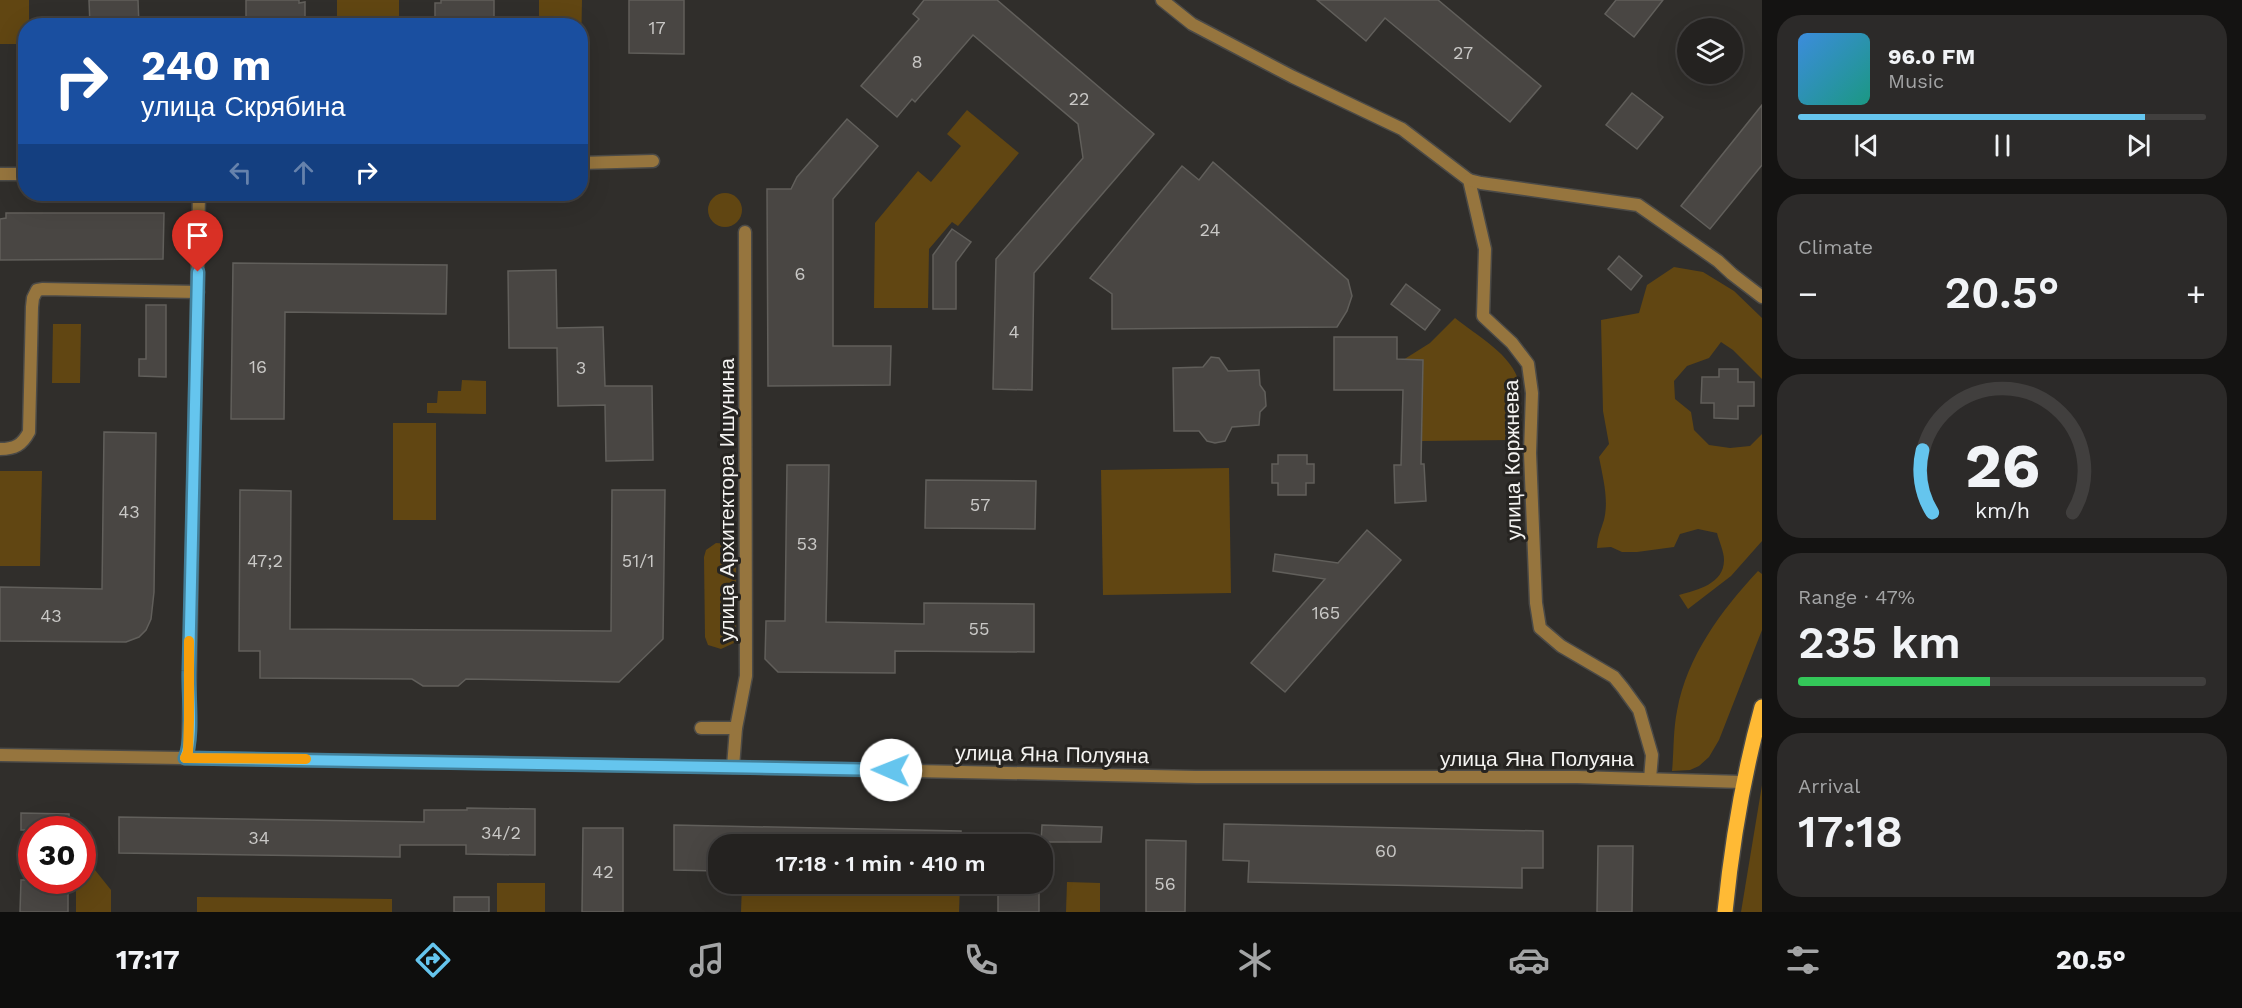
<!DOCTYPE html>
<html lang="en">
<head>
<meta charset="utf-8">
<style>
	body { margin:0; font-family:"Work Sans",sans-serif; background:#2c2a29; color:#f1f3f6; height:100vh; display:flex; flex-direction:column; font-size:22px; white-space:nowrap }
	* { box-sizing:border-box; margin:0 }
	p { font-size:20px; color:#a3a4a5 }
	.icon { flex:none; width:33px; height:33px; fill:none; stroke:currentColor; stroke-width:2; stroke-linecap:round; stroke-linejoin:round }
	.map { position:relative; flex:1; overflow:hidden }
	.drawer { display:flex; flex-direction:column; gap:15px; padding:15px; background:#141312; width:480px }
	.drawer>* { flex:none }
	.guide { position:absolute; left:18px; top:18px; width:570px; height:183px; border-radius:24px; box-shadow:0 6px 24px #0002,0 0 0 2px #413f3e; background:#1a4fa0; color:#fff; overflow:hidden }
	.buttons { position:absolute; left:1677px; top:18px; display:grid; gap:12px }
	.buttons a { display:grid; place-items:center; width:66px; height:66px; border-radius:50%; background:#242220; box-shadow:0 6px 24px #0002,0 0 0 2px #413f3e; font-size:30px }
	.speed { position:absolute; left:18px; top:816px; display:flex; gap:12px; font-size:30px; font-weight:700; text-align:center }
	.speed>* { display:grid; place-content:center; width:78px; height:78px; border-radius:50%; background:#242220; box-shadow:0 6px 24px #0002,0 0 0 2px #413f3e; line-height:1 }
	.speed .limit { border:9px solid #d22; background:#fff; color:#111 }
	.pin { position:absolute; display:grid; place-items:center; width:51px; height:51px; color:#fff; margin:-62px -26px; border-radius:50% 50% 50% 0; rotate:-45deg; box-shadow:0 0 6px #0007 }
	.pin .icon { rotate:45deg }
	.me { position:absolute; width:66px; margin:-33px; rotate:271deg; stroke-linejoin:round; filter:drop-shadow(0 0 4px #0008) }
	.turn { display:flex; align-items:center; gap:21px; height:126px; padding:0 24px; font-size:27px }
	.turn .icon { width:78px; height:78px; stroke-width:2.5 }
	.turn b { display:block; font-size:42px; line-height:51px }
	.lanes { display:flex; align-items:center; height:57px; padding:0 24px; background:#0003; justify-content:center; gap:30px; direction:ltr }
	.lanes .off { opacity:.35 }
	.big { font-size:45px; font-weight:600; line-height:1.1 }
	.drawer .widget { flex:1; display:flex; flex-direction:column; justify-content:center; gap:9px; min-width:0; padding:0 21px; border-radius:24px; background:#2c2a29 }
	.drawer .dial { align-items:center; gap:0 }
	.dial svg { height:156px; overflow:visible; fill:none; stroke:#413f3e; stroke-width:7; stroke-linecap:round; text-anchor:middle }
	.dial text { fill:#f1f3f6; stroke:none }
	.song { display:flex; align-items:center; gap:18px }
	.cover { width:72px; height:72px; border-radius:9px; background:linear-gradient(135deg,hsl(210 70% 55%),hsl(170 70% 35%)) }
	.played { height:6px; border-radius:3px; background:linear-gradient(90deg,#65c5ee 85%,#413f3e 85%) }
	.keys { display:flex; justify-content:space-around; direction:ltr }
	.heat { display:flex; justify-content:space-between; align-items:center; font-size:33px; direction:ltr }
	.charge { height:9px; border-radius:4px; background:linear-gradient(90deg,#34c759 47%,#413f3e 0) }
	.trip { position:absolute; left:708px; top:834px; width:345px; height:60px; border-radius:24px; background:#242220; box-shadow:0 6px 24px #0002,0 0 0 2px #413f3e; font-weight:600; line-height:60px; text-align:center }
	.dock { display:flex; height:96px; justify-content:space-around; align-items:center; background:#0e0e0d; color:#a3a4a5 }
	.dock .icon { width:42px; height:42px }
	.dock .active { color:#65c5ee }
	.dock b { font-size:27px; color:#f1f3f6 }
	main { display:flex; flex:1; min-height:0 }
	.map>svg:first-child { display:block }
	.green { fill:#614612 }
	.building { fill:#494643; stroke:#615f5b; stroke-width:1.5 }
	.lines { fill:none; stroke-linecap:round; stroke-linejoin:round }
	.minor-casing { stroke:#4b4a47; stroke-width:15 }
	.primary-casing { stroke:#4b4a47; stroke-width:18 }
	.minor { stroke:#96753e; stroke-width:12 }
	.primary { stroke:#ffba35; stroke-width:15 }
	.route-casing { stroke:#42809b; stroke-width:15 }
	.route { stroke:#65c5ee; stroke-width:10 }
	.slow { stroke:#f59e0b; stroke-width:10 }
	.labels { text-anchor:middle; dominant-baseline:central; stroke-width:6; stroke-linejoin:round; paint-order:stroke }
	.number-label { font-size:18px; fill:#c9c8c6 }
	.street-label { font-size:21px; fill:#f4f3f1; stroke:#262421 }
</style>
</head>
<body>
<main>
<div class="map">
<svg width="1762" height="912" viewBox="0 0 1762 912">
	<rect width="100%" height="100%" fill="#302e2b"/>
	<g class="green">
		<polygon points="0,0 29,0 29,25 26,26 25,44 0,44"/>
		<rect x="337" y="0" width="62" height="25"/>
		<polygon points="539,0 582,0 581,52 580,26 539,25"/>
		<polygon points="967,110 1019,153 958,226 952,222 929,249 928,308 874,308 875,223 918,171 931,182 961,146 947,134"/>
		<circle cx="725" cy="210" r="17"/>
		<path d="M1674,267L1703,272L1734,291L1762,318V379L1733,350L1721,342L1709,358L1687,366L1674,381L1675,399L1691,412L1694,430L1709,445L1730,448L1750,446L1762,434V541L1731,576L1688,609L1679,595C1697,590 1724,584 1724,560C1724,552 1719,541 1717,533L1698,529L1680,534L1674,547L1637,552H1622L1611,547L1597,548C1598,534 1600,533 1604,520C1609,500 1603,478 1599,457L1609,444L1603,411L1601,320L1639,313L1647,285Z"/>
		<path d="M1455,318C1476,335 1513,355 1519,383C1522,399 1519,418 1518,434L1512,440L1421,441L1423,361L1403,360L1430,343Z"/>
		<polygon points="53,324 81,324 80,383 52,383"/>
		<polygon points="462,380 486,381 486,414 427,413 427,403 437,403 438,391 461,391"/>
		<rect x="393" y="423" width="43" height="97"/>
		<polygon points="1229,468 1231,593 1103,595 1101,470"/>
		<polygon points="0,471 42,471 40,566 0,566"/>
		<polygon points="716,543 730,544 736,553 736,636 734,643 721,649 708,645 705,637 704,557 706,550"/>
		<path d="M1758,571L1762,574V630L1719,740L1709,757L1699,766L1690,770L1672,771C1674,751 1673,731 1677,711C1687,656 1721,611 1758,571Z"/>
		<polygon points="1762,785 1762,912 1741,912"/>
		<polygon points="83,838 91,865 111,890 111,912 76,912 76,881 82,880"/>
		<polygon points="1067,882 1100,883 1100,912 1066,912"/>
		<rect x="497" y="883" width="48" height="29"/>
		<polygon points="742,884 960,884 959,912 741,912"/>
		<polygon points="197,897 392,899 392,912 197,912"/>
	</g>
	<g class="building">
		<polygon points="89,0 138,0 139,26 90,26"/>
		<polygon points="246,0 299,0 299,3 305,2 305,18 295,19 295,26 246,26"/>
		<polygon points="441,0 494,0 494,26 445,26 445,19 435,19 435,3 441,3"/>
		<polygon points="629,0 684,0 684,54 629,53"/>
		<polygon points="924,0 997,0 1154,134 1034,273 1032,390 993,389 996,259 1083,158 1078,124 973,35 915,102 912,99 897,117 861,86 919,19 913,14"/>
		<polygon points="1317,0 1438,0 1541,86 1510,122 1385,18 1366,41"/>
		<polygon points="1616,0 1663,0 1634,37 1605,14"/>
		<polygon points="1632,93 1663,117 1637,149 1606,125"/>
		<polygon points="1762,105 1762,165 1710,229 1681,206"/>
		<polygon points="847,119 878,146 833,199 833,346 891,346 890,385 768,386 767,189 791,189 797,177"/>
		<polygon points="1213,162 1348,280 1352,296 1347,311 1337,327 1112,329 1112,294 1090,278 1182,166 1199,180"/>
		<polygon points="6,213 164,213 163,259 0,260 0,219 6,218"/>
		<polygon points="952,229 971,242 956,262 956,309 933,309 933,255"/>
		<polygon points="1619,256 1642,276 1631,290 1608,269"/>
		<polygon points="233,263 447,265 446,314 285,312 284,419 231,419"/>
		<polygon points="556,270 557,328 603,327 605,386 652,386 653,460 606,461 605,405 558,406 557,348 509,348 508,271"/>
		<polygon points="1406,284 1440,310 1425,330 1391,304"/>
		<polygon points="146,305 166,305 166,377 139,376 139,359 146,359"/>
		<polygon points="1334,337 1397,337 1397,359 1423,360 1421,464 1424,464 1426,501 1395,503 1394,465 1401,465 1403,390 1334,390"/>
		<polygon points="1211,357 1219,358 1228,371 1259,370 1260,385 1265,392 1266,406 1260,412 1259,425 1232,427 1225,441 1215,443 1207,441 1199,431 1174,431 1173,368 1203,367"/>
		<polygon points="1719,369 1738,369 1738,382 1754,382 1754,406 1738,406 1738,419 1714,418 1714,403 1701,403 1702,377 1719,377"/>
		<polygon points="104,432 156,433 154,592 151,619 146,630 139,637 126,642 0,641 0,587 102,589"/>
		<polygon points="1278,455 1307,455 1307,464 1314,464 1314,483 1306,483 1306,495 1278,495 1278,483 1272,483 1272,464 1278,464"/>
		<polygon points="787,465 829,465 826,622 924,624 924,603 1034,604 1034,652 895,651 895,673 778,672 765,659 766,621 785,621"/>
		<polygon points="926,480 1036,481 1035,529 925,528"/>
		<polygon points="240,490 291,491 290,629 611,631 612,490 665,490 663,639 619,682 466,679 458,686 423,686 412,679 260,678 260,651 239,651"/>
		<polygon points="1367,530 1401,560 1285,692 1251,663 1325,579 1273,571 1275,554 1338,563"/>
		<polygon points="467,808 535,809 535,855 466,854 466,845 400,845 400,857 119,853 119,817 424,822 424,810 467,810"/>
		<polygon points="21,813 69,814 69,830 21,830"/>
		<polygon points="1224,824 1543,831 1543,868 1522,868 1522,888 1248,882 1249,861 1223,860"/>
		<polygon points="674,825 961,831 961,844 718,844 718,871 674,870"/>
		<polygon points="1042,825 1102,827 1101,842 1041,842"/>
		<polygon points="583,828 623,828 623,912 582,912"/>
		<polygon points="1146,840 1186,841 1185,912 1146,912"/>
		<polygon points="1598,846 1633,846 1632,912 1597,912"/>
		<polygon points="21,880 68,880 68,912 20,912"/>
		<polygon points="1039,891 1039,912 998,912 998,892"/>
		<rect x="454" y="897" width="35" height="15"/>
	</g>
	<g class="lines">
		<defs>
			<g id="minor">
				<polyline points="1162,0 1192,24 1293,77 1402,129 1469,180 1485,249 1483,316 1512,343 1528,364 1532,393 1530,453 1536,603 1540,628 1561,646 1614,677 1623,688 1639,710 1652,755 1650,779"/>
				<polyline points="580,163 653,161"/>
				<polyline points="0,174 26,174"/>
				<polyline points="1469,180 1481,183 1638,205 1718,261 1732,274 1762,297"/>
				<path d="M0,449C15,449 22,445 29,432L32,307L33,298L37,290L43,289L198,292"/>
				<polyline points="701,728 736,728"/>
				<polyline points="0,755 733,767 1196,777 1577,777 1742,782"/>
				<polyline points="185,758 188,752 189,720 199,194"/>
				<polyline points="733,767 736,728 746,676 745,232"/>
			</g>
			<path id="primary" d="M1725,912C1732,842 1743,775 1762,707"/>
		</defs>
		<use href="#minor" class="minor-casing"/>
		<use href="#primary" class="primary-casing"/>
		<use href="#minor" class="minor"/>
		<use href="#primary" class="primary"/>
	</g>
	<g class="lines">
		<defs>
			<path id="route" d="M198,272L189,671C188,693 194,738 185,758L891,770"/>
		</defs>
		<use href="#route" class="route-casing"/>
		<use href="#route" class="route"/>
		<polyline class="slow" points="189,641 189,720 188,752 185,758 306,759"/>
	</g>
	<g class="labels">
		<g class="number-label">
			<text x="657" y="27">17</text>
			<text x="1463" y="52">27</text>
			<text x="917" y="61">8</text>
			<text x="1079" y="98">22</text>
			<text x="1210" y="229">24</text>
			<text x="800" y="273">6</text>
			<text x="1014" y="331">4</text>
			<text x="258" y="366">16</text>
			<text x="581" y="367">3</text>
			<text x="980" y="504">57</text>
			<text x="129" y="511">43</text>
			<text x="807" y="543">53</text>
			<text x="265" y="560">47;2</text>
			<text x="638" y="560">51/1</text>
			<text x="1326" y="612">165</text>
			<text x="51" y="615">43</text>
			<text x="979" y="628">55</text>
			<text x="501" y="832">34/2</text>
			<text x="259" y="837">34</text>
			<text x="1386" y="850">60</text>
			<text x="603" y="871">42</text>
			<text x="1165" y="883">56</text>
		</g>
		<g class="street-label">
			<text transform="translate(1512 460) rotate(-91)">улица Коржнева</text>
			<text transform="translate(726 500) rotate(-90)">улица Архитектора Ишунина</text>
			<text transform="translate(1052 754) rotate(1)">улица Яна Полуяна</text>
			<text x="1537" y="758">улица Яна Полуяна</text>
		</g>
	</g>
</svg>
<div class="buttons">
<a><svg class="icon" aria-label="layers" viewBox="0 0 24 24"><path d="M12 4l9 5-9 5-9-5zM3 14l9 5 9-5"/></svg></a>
</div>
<div class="speed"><div class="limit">30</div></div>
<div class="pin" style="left:198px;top:272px;background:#d93025"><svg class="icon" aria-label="arrive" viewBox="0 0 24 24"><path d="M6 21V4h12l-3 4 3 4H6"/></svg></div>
<svg class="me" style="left:891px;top:770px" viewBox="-20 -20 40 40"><circle r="19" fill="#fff"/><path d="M0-13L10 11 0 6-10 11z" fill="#65c5ee"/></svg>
<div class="trip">17:18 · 1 min · 410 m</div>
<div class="guide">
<div class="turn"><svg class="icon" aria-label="right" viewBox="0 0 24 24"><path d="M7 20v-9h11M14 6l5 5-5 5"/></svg><div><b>240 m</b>улица Скрябина</div></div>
<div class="lanes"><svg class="icon off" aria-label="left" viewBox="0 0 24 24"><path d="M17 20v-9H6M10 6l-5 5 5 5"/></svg><svg class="icon off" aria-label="ahead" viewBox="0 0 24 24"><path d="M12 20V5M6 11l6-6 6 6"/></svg><svg class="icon" aria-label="right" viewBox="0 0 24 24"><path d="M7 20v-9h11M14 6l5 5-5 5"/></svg></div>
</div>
</div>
<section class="drawer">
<div class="widget">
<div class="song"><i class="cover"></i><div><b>96.0 FM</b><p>Music</p></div></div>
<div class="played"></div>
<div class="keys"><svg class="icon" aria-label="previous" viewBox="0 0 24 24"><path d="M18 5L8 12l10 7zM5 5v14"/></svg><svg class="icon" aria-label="pause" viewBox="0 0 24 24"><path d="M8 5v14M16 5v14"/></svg><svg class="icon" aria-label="next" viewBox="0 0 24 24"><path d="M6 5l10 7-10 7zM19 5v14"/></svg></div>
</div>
<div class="widget"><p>Climate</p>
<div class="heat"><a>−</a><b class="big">20.5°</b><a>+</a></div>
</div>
<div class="widget dial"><svg viewBox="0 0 100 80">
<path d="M14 69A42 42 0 1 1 86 69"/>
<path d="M14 69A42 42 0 0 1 9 37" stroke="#65c5ee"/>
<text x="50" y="56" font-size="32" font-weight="700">26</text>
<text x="50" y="72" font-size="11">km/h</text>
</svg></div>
<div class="widget"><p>Range · 47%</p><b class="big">235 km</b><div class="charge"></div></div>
<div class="widget"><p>Arrival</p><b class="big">17:18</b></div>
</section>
</main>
<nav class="dock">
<b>17:17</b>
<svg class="icon active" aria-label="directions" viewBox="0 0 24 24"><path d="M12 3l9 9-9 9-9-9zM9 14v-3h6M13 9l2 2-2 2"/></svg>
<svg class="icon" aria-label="music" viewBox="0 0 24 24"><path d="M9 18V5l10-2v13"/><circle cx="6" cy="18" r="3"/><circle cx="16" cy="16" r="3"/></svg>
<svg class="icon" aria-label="phone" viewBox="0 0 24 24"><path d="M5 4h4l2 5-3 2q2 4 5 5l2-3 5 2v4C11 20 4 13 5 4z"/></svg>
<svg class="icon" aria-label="climate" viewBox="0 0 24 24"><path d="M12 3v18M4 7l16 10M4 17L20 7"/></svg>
<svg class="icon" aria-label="car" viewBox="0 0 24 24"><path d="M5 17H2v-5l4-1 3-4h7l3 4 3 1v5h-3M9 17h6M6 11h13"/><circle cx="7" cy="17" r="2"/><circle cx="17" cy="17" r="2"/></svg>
<svg class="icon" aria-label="filters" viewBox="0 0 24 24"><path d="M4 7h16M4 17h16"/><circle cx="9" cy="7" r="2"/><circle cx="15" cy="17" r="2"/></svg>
<b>20.5°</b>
</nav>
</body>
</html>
